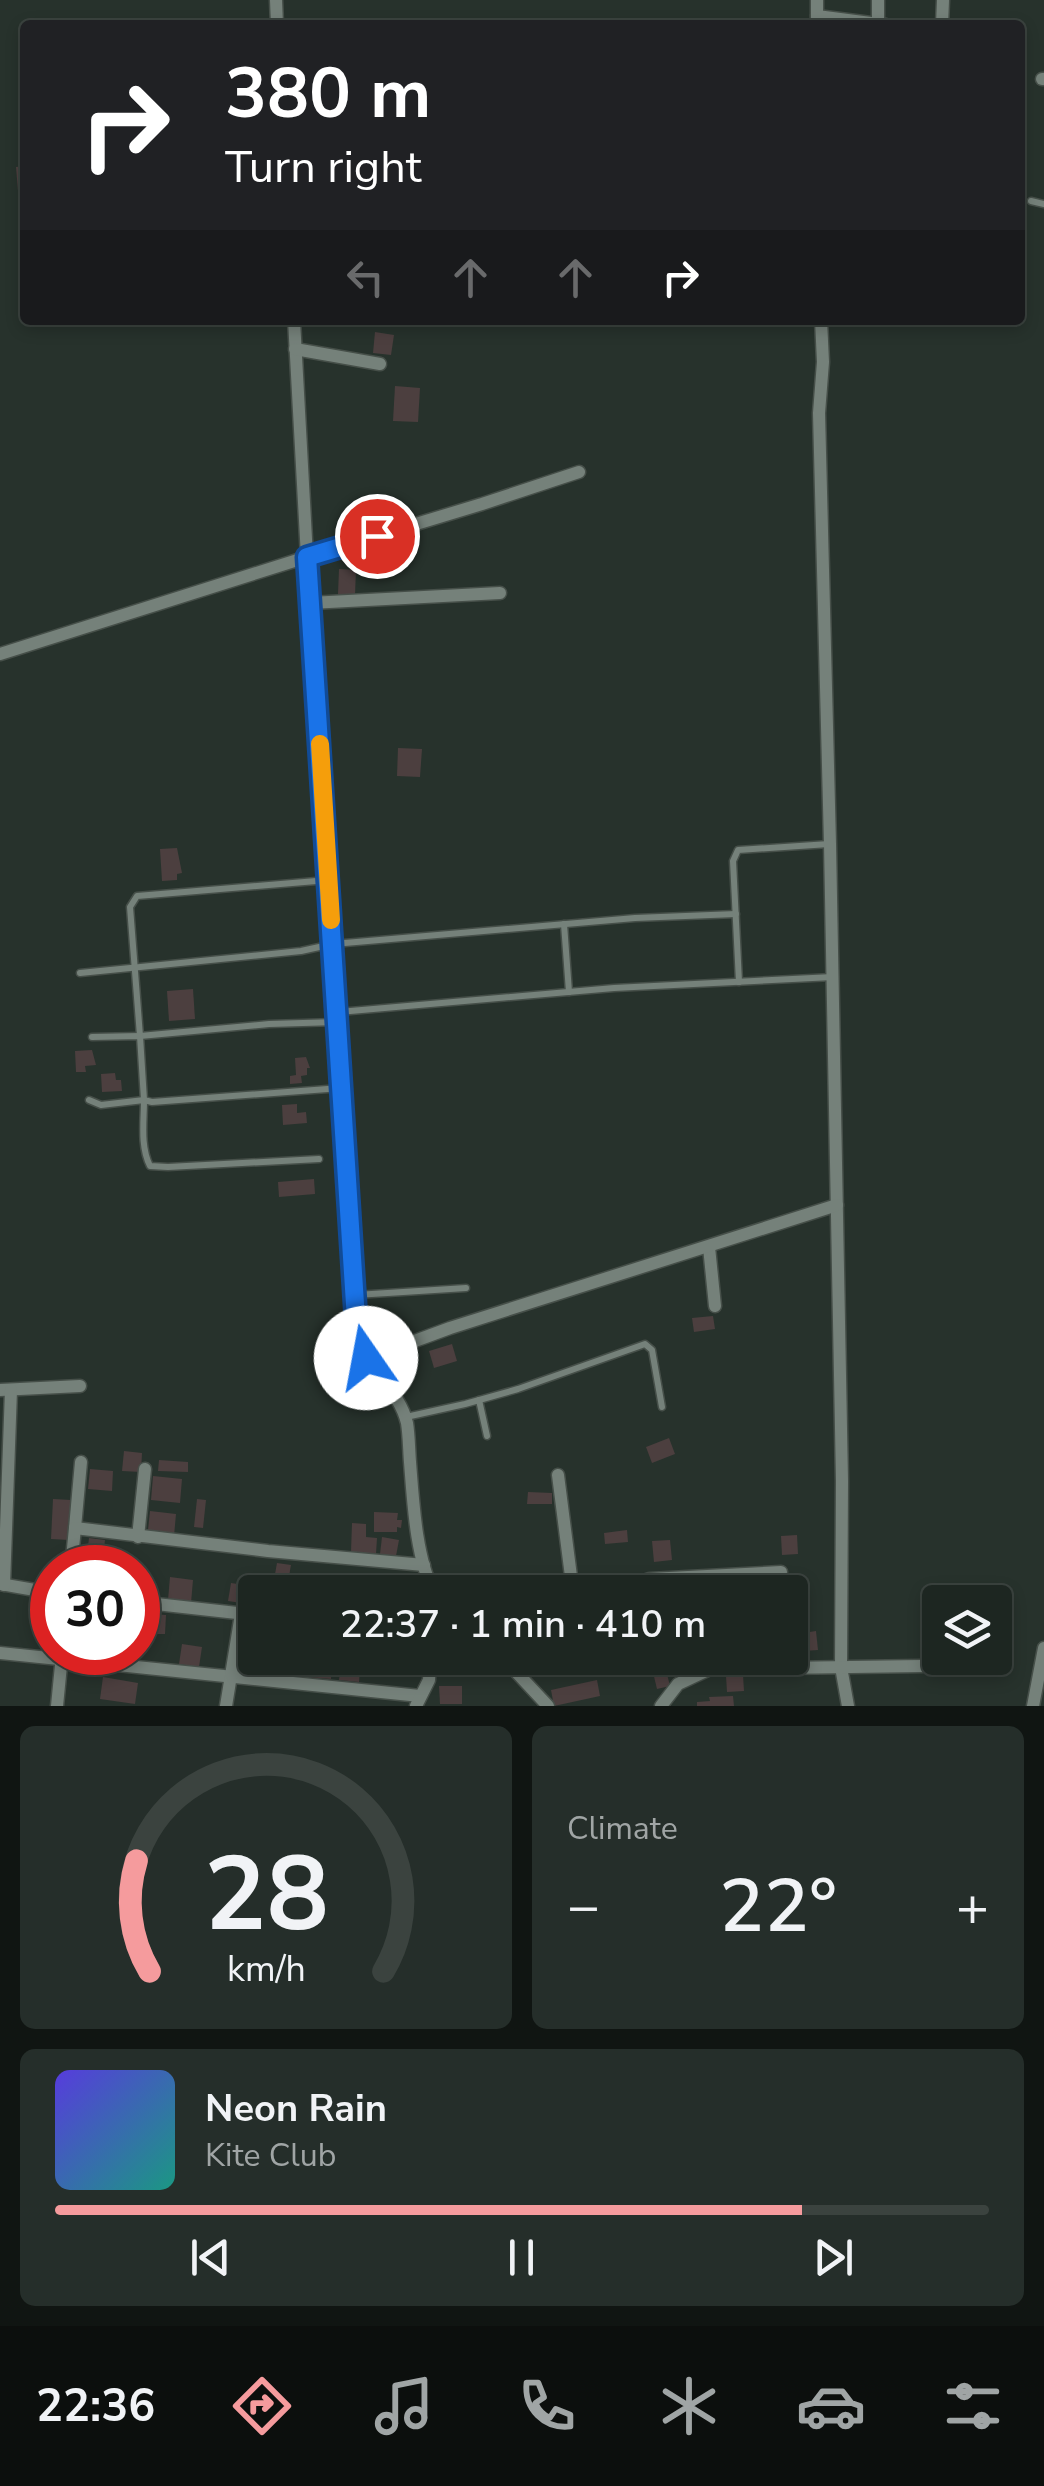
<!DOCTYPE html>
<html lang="en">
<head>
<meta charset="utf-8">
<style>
	body { margin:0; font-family:"Nunito Sans",sans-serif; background:#252e2a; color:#f1f3f6; height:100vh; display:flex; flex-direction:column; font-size:38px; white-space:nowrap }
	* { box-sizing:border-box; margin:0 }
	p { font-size:32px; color:#a0a5a5 }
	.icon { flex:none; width:55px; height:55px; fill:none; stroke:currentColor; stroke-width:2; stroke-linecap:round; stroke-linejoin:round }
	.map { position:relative; height:1706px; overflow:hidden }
	.sheet { display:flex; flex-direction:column; gap:20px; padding:20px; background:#101512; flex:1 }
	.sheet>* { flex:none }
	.banner { position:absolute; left:20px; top:20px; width:1005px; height:305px; border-radius:10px; box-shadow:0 5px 15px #0003,0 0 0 2px #3b433f; background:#202124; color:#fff; overflow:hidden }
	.fabs { position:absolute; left:922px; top:1585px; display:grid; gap:20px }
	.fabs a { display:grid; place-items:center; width:90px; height:90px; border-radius:10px; background:#1d2621; box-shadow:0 5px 15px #0003,0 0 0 2px #3b433f; font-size:50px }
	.speed { position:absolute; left:30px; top:1545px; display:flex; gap:20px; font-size:50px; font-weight:700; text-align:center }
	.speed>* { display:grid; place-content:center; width:130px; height:130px; border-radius:50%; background:#1d2621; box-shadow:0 5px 15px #0003,0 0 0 2px #3b433f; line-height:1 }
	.speed .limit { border:15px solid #d22; background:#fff; color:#111 }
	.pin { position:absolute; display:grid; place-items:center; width:85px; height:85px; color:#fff; margin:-42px; border:5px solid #fff; border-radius:50%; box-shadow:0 2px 10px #0007 }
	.me { position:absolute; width:110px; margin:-55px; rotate:348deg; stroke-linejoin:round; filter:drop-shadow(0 0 8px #0008) }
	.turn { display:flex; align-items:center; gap:35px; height:210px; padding:0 40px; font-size:45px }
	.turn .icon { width:130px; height:130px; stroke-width:2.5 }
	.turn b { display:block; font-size:70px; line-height:85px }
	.lanes { display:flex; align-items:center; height:95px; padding:0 40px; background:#0003; justify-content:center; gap:50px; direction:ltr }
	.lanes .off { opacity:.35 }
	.big { font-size:75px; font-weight:600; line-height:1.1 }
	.sheet .card { flex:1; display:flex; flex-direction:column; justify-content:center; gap:15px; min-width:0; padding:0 35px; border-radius:15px; background:#252e2a }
	.sheet .dial { align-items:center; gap:0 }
	.dial svg { height:260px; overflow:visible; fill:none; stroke:#3b433f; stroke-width:7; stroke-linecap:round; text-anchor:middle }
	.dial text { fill:#f1f3f6; stroke:none }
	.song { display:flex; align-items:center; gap:30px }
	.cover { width:120px; height:120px; border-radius:15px; background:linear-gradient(135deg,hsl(250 70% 55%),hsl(170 70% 35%)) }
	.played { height:10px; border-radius:5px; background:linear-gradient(90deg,#f59b9d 80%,#3b433f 80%) }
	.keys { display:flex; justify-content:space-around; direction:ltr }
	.heat { display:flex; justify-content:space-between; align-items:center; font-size:55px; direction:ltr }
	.sheet .tiles { flex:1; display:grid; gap:20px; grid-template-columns:1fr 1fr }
	.card:last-child { grid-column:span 2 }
	.trip { position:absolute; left:238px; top:1575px; width:570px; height:100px; border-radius:10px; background:#1d2621; box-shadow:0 5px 15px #0003,0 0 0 2px #3b433f; font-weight:600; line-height:100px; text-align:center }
	.tab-bar { display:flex; height:160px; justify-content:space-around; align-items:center; background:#0c0f0d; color:#a0a5a5 }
	.tab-bar .icon { width:70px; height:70px }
	.tab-bar .selected { color:#f59b9d }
	.tab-bar b { font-size:45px; color:#f1f3f6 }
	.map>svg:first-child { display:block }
	.building { fill:#4c3f3f }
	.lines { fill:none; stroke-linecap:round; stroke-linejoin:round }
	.lane-casing { stroke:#464f49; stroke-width:9 }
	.street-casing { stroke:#464f49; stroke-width:15 }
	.lane { stroke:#75817a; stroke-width:6 }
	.street { stroke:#75817a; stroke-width:12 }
	.route-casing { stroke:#114b97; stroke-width:25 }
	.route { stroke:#1a73e8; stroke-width:18 }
	.slow { stroke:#f59e0b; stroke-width:18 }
</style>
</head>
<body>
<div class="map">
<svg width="1044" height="1706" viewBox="0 0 1044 1706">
	<rect width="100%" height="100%" fill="#27322c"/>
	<g class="building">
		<polygon points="25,166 25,203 19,203 16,167"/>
		<polygon points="375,332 394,335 391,355 373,353"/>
		<polygon points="395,386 420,388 418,422 393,421"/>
		<polygon points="339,569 356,570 355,595 338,594"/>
		<polygon points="398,748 422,749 420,777 397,776"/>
		<polygon points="177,848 182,873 177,874 177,880 162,881 160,849"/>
		<polygon points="193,989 195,1019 169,1021 167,991"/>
		<polygon points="92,1050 96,1065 85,1066 86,1072 76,1072 75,1051"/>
		<polygon points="306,1057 310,1068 307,1068 307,1075 301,1076 302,1083 290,1084 290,1076 296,1075 295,1058"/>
		<polygon points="115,1073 116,1080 121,1080 122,1091 102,1092 101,1074"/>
		<polygon points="297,1104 297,1113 306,1112 307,1123 283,1125 282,1105"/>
		<polygon points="314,1179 315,1194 279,1197 278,1182"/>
		<polygon points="713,1316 715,1329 694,1332 692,1318"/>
		<polygon points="452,1344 457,1361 434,1368 429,1351"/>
		<polygon points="669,1438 675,1454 652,1463 646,1447"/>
		<polygon points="124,1451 142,1453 141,1472 122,1471"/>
		<polygon points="159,1460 188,1462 188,1472 158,1471"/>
		<polygon points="90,1469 113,1471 112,1491 88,1489"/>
		<polygon points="153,1476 182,1479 180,1503 151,1500"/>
		<polygon points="528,1492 552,1493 552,1504 527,1504"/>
		<polygon points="53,1499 71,1500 69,1540 51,1539"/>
		<polygon points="197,1499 206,1500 203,1528 194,1527"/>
		<polygon points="150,1511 176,1514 174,1536 148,1530"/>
		<polygon points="374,1512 398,1513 397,1520 402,1520 401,1528 397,1527 397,1532 374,1532"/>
		<polygon points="352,1523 366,1524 366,1537 377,1538 376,1554 351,1552"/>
		<polygon points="627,1530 628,1542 605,1544 604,1533"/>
		<polygon points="797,1535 798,1554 782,1555 781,1536"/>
		<polygon points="382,1537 399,1540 396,1556 380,1554"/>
		<polygon points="89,1538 105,1540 102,1565 86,1562"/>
		<polygon points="670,1540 672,1560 654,1562 652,1541"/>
		<polygon points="277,1563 291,1565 287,1587 273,1585"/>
		<polygon points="373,1576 410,1577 410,1592 372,1592"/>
		<polygon points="170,1577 193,1580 191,1603 168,1600"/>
		<polygon points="231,1583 251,1586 248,1604 228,1601"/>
		<polygon points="152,1614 166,1615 165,1634 151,1634"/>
		<polygon points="816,1631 818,1650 804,1651 803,1633"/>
		<polygon points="182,1644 202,1647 199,1667 179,1664"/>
		<polygon points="296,1658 319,1658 319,1661 332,1662 331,1679 294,1676"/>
		<polygon points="342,1658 361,1658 359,1682 339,1680"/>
		<polygon points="659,1658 663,1658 670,1686 657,1689 650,1660"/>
		<polygon points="743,1675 744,1691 727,1692 726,1676"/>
		<polygon points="103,1677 138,1683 135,1704 100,1699"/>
		<polygon points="597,1680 600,1696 554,1706 551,1690"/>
		<polygon points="439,1686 462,1686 462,1704 440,1704"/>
		<polygon points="733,1696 734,1706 697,1706 697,1702 710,1701 709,1697"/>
	</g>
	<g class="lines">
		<defs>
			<g id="lane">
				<polyline points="1031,201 1044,204"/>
				<polyline points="328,880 137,896 130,907 140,1036 269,1024 337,1022"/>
				<polyline points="564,924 569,992"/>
				<polyline points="80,973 301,951 333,944 635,918 736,914"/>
				<polyline points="739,982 733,861 738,850 829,844"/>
				<polyline points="339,1012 614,988 833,977"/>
				<polyline points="92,1037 140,1036 144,1100 152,1102 341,1088"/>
				<path d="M89,1100L101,1105L144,1100C144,1121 140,1146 150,1166L168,1167L319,1159"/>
				<polyline points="356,1295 466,1288"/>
				<polyline points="479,1400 487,1436"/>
				<polyline points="406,1417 465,1404 518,1389 645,1344 652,1350 662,1407"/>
			</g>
			<g id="street">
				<polyline points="276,0 277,25"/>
				<polyline points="817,0 817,25"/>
				<polyline points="878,0 878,24"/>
				<polyline points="817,16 886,25"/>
				<polyline points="942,25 943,0"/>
				<polyline points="1042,79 1044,79"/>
				<path d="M294,320L307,557L357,1335C366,1369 399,1389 407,1423C409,1435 409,1450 410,1462C413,1500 416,1560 434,1592"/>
				<polyline points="821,320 823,362 819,413 830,844 842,1481 841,1667 848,1706"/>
				<polyline points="295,349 380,364"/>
				<polyline points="310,603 500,593"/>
				<polyline points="0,654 307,557 482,504 579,472"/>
				<polyline points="709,1247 715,1306"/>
				<polyline points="366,1359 450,1328 837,1205"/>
				<polyline points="0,1390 80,1386"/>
				<polyline points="558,1475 573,1592"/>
				<polyline points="75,1528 81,1462"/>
				<polyline points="138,1537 145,1469"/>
				<polyline points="71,1568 75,1528 268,1551 424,1565"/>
				<polyline points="0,1584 52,1593"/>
				<polyline points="4,1585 11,1390"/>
				<polyline points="587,1592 628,1586 650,1579 781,1572"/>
				<polyline points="138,1602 255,1615"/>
				<polyline points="0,1653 420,1696"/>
				<polyline points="503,1658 548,1706"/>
				<polyline points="57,1706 62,1655"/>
				<polyline points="226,1706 241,1614"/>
				<polyline points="416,1706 429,1680 430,1658"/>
				<polyline points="661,1706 678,1684 710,1669 728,1666 781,1668 922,1666"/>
				<polyline points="1033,1706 1044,1648"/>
			</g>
		</defs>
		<use href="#lane" class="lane-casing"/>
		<use href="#street" class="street-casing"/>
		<use href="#lane" class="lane"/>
		<use href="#street" class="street"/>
	</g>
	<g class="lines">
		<defs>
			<polyline id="route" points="366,1358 357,1335 307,557 377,536"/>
		</defs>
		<use href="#route" class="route-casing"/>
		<use href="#route" class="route"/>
		<polyline class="slow" points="320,744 331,920"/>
	</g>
</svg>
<div class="fabs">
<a><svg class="icon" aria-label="layers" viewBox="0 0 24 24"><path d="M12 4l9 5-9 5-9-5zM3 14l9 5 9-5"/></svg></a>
</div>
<div class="speed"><div class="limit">30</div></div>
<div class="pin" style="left:377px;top:536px;background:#d93025"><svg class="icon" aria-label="arrive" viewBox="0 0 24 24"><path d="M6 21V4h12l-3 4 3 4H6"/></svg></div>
<svg class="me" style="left:366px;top:1358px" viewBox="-20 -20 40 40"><circle r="19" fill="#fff"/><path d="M0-13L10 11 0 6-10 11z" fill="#1a73e8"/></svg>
<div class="trip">22:37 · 1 min · 410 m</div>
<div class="banner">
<div class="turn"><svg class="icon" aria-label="right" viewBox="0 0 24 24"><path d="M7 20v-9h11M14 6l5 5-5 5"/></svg><div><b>380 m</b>Turn right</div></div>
<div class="lanes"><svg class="icon off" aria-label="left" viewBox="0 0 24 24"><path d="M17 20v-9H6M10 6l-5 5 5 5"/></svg><svg class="icon off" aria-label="ahead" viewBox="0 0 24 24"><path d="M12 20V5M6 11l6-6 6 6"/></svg><svg class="icon off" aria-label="ahead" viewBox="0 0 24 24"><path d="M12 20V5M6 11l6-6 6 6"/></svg><svg class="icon" aria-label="right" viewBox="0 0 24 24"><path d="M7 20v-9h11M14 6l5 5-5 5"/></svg></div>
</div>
</div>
<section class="sheet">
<div class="tiles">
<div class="card dial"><svg viewBox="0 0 100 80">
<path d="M14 69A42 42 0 1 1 86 69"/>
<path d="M14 69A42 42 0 0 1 10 35" stroke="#f59b9d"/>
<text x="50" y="56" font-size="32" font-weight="700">28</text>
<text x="50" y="72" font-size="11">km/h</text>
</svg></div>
<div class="card"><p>Climate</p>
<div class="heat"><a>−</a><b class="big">22°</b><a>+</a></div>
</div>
<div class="card">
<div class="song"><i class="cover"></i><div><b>Neon Rain</b><p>Kite Club</p></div></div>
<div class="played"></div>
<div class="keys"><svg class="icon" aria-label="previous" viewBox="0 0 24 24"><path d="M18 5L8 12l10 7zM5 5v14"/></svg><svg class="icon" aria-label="pause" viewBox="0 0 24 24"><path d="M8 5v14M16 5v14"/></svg><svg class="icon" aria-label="next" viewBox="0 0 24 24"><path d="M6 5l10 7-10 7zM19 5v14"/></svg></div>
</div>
</div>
</section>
<nav class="tab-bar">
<b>22:36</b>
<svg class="icon selected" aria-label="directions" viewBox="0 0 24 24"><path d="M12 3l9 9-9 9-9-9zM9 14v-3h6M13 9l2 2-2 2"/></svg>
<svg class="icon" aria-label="music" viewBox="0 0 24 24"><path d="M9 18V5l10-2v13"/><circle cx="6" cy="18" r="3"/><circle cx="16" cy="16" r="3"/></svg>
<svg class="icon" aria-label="phone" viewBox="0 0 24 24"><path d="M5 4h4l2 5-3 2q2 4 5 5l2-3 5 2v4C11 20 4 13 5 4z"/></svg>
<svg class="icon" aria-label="climate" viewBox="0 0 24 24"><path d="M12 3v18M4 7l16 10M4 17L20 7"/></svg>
<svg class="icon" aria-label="car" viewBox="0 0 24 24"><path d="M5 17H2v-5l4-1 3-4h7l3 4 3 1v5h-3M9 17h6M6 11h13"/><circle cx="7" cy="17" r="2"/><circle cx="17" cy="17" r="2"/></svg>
<svg class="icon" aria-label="filters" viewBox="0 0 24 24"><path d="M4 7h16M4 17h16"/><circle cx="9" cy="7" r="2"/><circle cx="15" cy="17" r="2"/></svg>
</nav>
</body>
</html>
